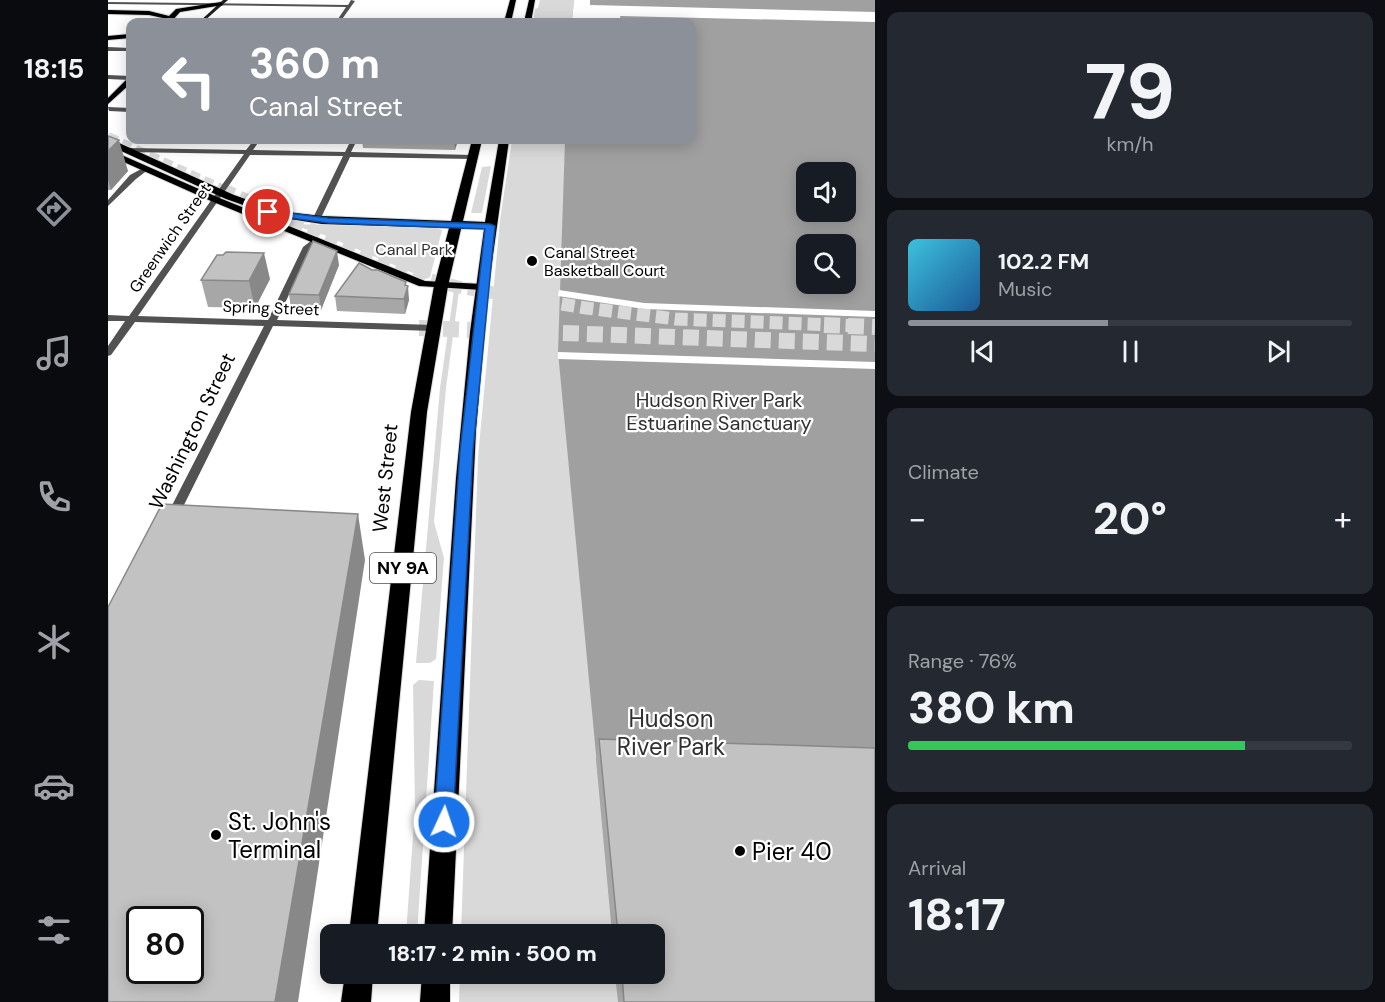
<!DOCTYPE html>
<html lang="en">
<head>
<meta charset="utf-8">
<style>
	body { margin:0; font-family:"DM Sans",sans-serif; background:#242831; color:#f1f3f6; height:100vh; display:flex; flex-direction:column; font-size:22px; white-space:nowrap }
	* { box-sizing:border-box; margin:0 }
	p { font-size:20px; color:#9ea1a6 }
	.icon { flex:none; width:33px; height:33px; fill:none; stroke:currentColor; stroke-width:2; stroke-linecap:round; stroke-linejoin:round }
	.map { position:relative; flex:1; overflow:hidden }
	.sheet { display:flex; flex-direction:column; gap:12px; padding:12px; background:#0d0f14; width:510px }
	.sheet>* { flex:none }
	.banner { position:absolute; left:18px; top:18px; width:570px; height:126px; border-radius:12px; box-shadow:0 3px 15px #0003; background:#8c9099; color:#fff; overflow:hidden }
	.tools { position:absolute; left:688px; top:162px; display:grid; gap:12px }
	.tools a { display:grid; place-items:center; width:60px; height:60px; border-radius:12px; background:#171b24; box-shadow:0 3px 15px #0003; font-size:30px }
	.speed { position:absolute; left:18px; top:906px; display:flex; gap:12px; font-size:30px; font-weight:700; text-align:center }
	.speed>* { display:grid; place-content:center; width:78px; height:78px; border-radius:50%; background:#171b24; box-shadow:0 3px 15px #0003; line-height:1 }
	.speed .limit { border:3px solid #111; border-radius:9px; background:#fff; color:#111 }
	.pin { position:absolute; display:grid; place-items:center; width:51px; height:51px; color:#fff; margin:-26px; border:3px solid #fff; border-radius:50%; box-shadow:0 2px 6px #0007 }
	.me { position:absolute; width:66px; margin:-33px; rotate:3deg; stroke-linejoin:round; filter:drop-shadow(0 0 4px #0008) }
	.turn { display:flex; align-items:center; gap:21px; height:126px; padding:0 24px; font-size:27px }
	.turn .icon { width:78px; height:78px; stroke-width:2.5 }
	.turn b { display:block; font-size:42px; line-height:51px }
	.big { font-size:45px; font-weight:800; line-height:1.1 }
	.sheet .tile { flex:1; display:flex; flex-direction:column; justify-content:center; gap:9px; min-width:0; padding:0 21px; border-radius:12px; background:#242831 }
	.sheet .dial { align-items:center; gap:0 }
	.dial b { font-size:78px; line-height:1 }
	.song { display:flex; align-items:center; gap:18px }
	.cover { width:72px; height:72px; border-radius:9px; background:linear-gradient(135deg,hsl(190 70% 55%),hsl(210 70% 35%)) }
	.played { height:6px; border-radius:3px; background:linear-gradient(90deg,#8c9099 45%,#363941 45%) }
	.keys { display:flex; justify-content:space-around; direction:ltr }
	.heat { display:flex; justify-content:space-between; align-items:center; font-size:33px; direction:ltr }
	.charge { height:9px; border-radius:4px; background:linear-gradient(90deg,#34c759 76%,#363941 0) }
	.trip { position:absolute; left:212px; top:924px; width:345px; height:60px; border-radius:12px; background:#171b24; box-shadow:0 3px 15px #0003; font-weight:800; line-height:60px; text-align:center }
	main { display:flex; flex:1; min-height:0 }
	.menu { display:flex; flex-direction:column; width:108px; justify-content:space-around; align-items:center; background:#090b0e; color:#9ea1a6 }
	.menu .icon { width:42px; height:42px }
	.menu .active { color:#8c9099 }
	.menu b { font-size:27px; color:#f1f3f6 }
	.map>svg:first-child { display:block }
	.green { fill:#d9d9d9; fill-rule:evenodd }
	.water { fill:#a0a0a0; fill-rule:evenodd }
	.pier { fill:#fff }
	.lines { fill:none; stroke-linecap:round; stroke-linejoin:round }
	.highway-tunnel-far2 { stroke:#d9d9d9; stroke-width:10; stroke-dasharray:10 5; stroke-linecap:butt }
	.highway-tunnel-far1 { stroke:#d9d9d9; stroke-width:13; stroke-dasharray:13 6; stroke-linecap:butt }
	.highway-tunnel { stroke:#d9d9d9; stroke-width:16; stroke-dasharray:16 8; stroke-linecap:butt }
	.primary-casing { stroke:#dbdbdb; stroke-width:2 }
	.highway-casing { stroke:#dbdbdb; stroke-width:2 }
	.street { fill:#525252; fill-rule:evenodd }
	.secondary { fill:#1f1f1f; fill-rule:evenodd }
	.primary { fill:#000; fill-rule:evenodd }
	.highway { fill:#000; fill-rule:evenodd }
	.wall { fill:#a7a7a7 }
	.shaded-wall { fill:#888 }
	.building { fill:#c2c2c2; stroke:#888; stroke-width:1.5; fill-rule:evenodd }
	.route { fill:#1a73e8; stroke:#114b97; stroke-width:1.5 }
	.poi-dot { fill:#000; stroke:#fff; stroke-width:2 }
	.labels { text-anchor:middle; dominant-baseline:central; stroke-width:4.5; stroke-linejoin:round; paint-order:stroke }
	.far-street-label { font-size:16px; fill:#000; stroke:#fff }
	.far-park-label { font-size:16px; fill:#303030; stroke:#fff }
	.far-poi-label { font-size:16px; fill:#000; stroke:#fff; text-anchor:start }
	.shield { fill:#fff; stroke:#4c4c4c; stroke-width:1.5 }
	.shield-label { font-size:18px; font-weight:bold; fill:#000 }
	.park-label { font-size:20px; fill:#303030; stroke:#fff }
	.street-label { font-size:20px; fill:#000; stroke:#fff }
	.near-park-label { font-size:24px; fill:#303030; stroke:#fff }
	.near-poi-label { font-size:24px; fill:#000; stroke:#fff; text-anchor:start }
</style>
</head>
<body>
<main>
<nav class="menu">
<b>18:15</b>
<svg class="icon active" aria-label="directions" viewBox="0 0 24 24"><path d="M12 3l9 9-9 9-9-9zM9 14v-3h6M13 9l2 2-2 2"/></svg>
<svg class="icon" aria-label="music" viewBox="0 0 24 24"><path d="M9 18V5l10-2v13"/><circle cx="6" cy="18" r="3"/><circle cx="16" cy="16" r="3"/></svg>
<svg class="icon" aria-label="phone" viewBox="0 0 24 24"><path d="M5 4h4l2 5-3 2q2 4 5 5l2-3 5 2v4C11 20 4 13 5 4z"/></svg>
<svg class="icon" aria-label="climate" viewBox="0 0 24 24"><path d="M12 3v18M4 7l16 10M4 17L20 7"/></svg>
<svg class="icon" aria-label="car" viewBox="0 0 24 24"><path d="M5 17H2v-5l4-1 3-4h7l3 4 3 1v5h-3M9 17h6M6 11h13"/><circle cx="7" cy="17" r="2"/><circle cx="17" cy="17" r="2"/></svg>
<svg class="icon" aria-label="filters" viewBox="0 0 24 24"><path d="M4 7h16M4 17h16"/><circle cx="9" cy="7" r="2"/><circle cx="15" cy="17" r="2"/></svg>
</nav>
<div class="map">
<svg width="767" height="1002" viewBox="0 0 767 1002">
	<rect width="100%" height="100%" fill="#fff"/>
	<g class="green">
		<path d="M432,0H761L767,6V1002H351L352,974H546V934H353L370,457L392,220L404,140H584V22H425L427,9L430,8ZM699,172H738V212H699ZM699,244H738V284H699Z"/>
		<polygon points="383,166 374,213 363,213 374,167"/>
		<polygon points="182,224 330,228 334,230 322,277 319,279 216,235"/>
		<polygon points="346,290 351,291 338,388 326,522 336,558 328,659 322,663 308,663 332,388"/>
		<polygon points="311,680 326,681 309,934 298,934 307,808 305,685"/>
	</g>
	<path class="water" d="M466,0H767V1002L546,974V934H505L450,352L457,140H584V22H464ZM699,172H738V212H699ZM699,244H738V284H699Z"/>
	<g class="pier">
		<polygon points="466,0 482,0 482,5 767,12 767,22 512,16 513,22 464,22"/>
		<polygon points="451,290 536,303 767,311 767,317 536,309 450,296"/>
		<polygon points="450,352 767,362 767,369 450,359"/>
	</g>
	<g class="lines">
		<polyline class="highway-tunnel-far2" points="0,137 118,191"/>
		<polyline class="highway-tunnel-far1" points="114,189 270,260 319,279 350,287 478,308 568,319 754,326"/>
		<g class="highway-tunnel">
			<polyline points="716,325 767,327"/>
			<polyline points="311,328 767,344"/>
		</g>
		<defs>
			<g id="primary">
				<polygon points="19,79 22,79 22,84 0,104 0,98"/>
				<polygon points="0,149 109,197 317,281 374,284 380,287 374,290 311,286 103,201 0,155"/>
			</g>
			<g id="highway">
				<polygon points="402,0 408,0 403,22 396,22"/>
				<polygon points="421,0 427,0 423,22 416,22"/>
				<polygon points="113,2 115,5 72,12 63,22 57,22 55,18 41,15 0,14 0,10 41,11 61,16 68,9"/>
				<polygon points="22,34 22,38 0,40 0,36"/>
				<polygon points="0,138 126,195 171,211 214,216 343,221 364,140 374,140 355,221 377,222 391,140 401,140 381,284 368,430 344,934 316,934 348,478 362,332 376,229 353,229 340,286 319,412 269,934 241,934 303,412 326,286 341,228 214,224 169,217 118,199 0,145"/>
				<polygon points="237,974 265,974 263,1002 233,1002"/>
				<polygon points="314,974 342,974 342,1002 312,1002"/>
			</g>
		</defs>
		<use href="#primary" class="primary-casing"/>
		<use href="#highway" class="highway-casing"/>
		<g class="street">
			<polygon points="243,0 247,1 232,22 228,22 238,7 0,4 0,2 240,5"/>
			<polygon points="0,47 22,48 22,51 0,51"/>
			<polygon points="0,75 22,76 22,80 0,79"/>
			<polygon points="0,107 22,108 22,112 1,111"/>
			<polygon points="146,140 152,140 145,150 237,152 243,140 249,140 243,152 365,155 368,157 365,159 242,157 212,220 208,222 204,220 235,156 142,155 30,316 160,320 195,247 208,237 212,239 203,248 169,320 326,325 331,328 326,331 165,326 69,519 63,523 57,519 156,326 27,322 3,355 0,356 0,346 17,321 0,321 0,315 21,316 136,154 20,152 17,150 20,148 138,150"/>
			<polygon points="35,168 41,169 28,179 0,206 0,200 22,175"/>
		</g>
		<polygon class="secondary" points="115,0 120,0 95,22 91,22"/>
		<use href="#primary" class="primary"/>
		<use href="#highway" class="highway"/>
	</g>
	<g class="wall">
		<polygon points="0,136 20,171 3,190 0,190"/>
		<polygon points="254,140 350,140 347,150 255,148"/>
		<polygon points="231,265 213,310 183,309 181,294"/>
		<polygon points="162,279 147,308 100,307 93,280"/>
		<polygon points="298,285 301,300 297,314 229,311 227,296"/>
		<polygon points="491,739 767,1002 510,1002 507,974 546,974 546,934 504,934 488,759"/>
	</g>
	<g class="shaded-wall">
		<polygon points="11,140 20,171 3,190 0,180 0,151"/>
		<polygon points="346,140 350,140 347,150"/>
		<polygon points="229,251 231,265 213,310 211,295"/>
		<polygon points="156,253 162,279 147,308 141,281"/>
		<polygon points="298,282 298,291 300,286 301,300 297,314 296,299 297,285"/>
		<polygon points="250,514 257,560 190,1002 167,1002"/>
	</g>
	<g class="building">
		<polygon points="0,136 11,140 0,151"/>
		<polygon points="205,241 229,251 211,295 181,294"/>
		<polygon points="118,252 156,253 141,281 93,280 109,255 115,255"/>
		<polygon points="251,263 264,270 270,270 298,282 297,285 300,286 296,299 227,296"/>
		<path d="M54,504L250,514L167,1002H0V607ZM32,920H82V970H32Z"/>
		<polygon points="491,739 767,748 767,1002 516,1002 514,974 546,974 546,934 510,934"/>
	</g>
	<polygon class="route" points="157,210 220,218 382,224 387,226 365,451 345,822 342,829 336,831 329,829 326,822 352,451 377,229 220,223 160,215 157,214"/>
	<g class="poi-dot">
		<circle cx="424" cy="261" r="6"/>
		<circle cx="108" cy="835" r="6"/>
		<circle cx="632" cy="851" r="6"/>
	</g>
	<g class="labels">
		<g class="far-street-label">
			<text transform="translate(62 238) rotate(-55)">Greenwich Street</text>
			<text transform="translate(163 308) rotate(2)">Spring Street</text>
		</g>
		<g class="far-park-label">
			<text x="306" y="249">Canal Park</text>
		</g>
		<g class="far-poi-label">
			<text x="436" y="252">Canal Street<tspan x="436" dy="18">Basketball Court</tspan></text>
		</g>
		<rect class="shield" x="262" y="553" width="66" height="30" rx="4.5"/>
		<g class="shield-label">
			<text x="295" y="568">NY 9A</text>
		</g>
		<g class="park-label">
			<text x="611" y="400">Hudson River Park<tspan x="611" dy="23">Estuarine Sanctuary</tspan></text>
		</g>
		<g class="street-label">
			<text transform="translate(84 431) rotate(-64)">Washington Street</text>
			<text transform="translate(277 478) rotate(-84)">West Street</text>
		</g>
		<g class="near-park-label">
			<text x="563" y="718">Hudson<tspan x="563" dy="28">River Park</tspan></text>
		</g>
		<g class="near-poi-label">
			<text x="120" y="821">St. John's<tspan x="120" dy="28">Terminal</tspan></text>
			<text x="644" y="851">Pier 40</text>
		</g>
	</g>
</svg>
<div class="tools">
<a><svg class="icon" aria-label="sound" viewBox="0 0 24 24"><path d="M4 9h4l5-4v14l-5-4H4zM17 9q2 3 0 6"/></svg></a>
<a><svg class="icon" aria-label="search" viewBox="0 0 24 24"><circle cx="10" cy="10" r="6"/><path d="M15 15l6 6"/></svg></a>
</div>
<div class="speed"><div class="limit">80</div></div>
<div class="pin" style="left:160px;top:212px;background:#d93025"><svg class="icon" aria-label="arrive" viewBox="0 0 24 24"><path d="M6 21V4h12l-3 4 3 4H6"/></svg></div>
<svg class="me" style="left:336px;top:822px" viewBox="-20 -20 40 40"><circle r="17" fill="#1a73e8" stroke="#fff" stroke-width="3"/><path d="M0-11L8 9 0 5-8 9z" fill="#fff"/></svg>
<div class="trip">18:17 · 2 min · 500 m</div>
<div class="banner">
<div class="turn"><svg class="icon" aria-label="left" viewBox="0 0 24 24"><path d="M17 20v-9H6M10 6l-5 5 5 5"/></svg><div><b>360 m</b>Canal Street</div></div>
</div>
</div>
<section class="sheet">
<div class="tile dial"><b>79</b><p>km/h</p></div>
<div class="tile">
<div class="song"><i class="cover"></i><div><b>102.2 FM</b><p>Music</p></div></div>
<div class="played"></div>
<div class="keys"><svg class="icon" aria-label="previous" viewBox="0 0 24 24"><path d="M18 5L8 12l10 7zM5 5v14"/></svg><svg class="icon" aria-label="pause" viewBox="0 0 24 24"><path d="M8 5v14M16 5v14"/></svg><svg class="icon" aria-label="next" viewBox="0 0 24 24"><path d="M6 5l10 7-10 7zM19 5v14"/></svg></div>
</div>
<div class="tile"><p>Climate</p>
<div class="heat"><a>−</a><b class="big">20°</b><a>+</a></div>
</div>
<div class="tile"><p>Range · 76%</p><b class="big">380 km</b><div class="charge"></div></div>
<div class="tile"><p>Arrival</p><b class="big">18:17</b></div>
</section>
</main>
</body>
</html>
